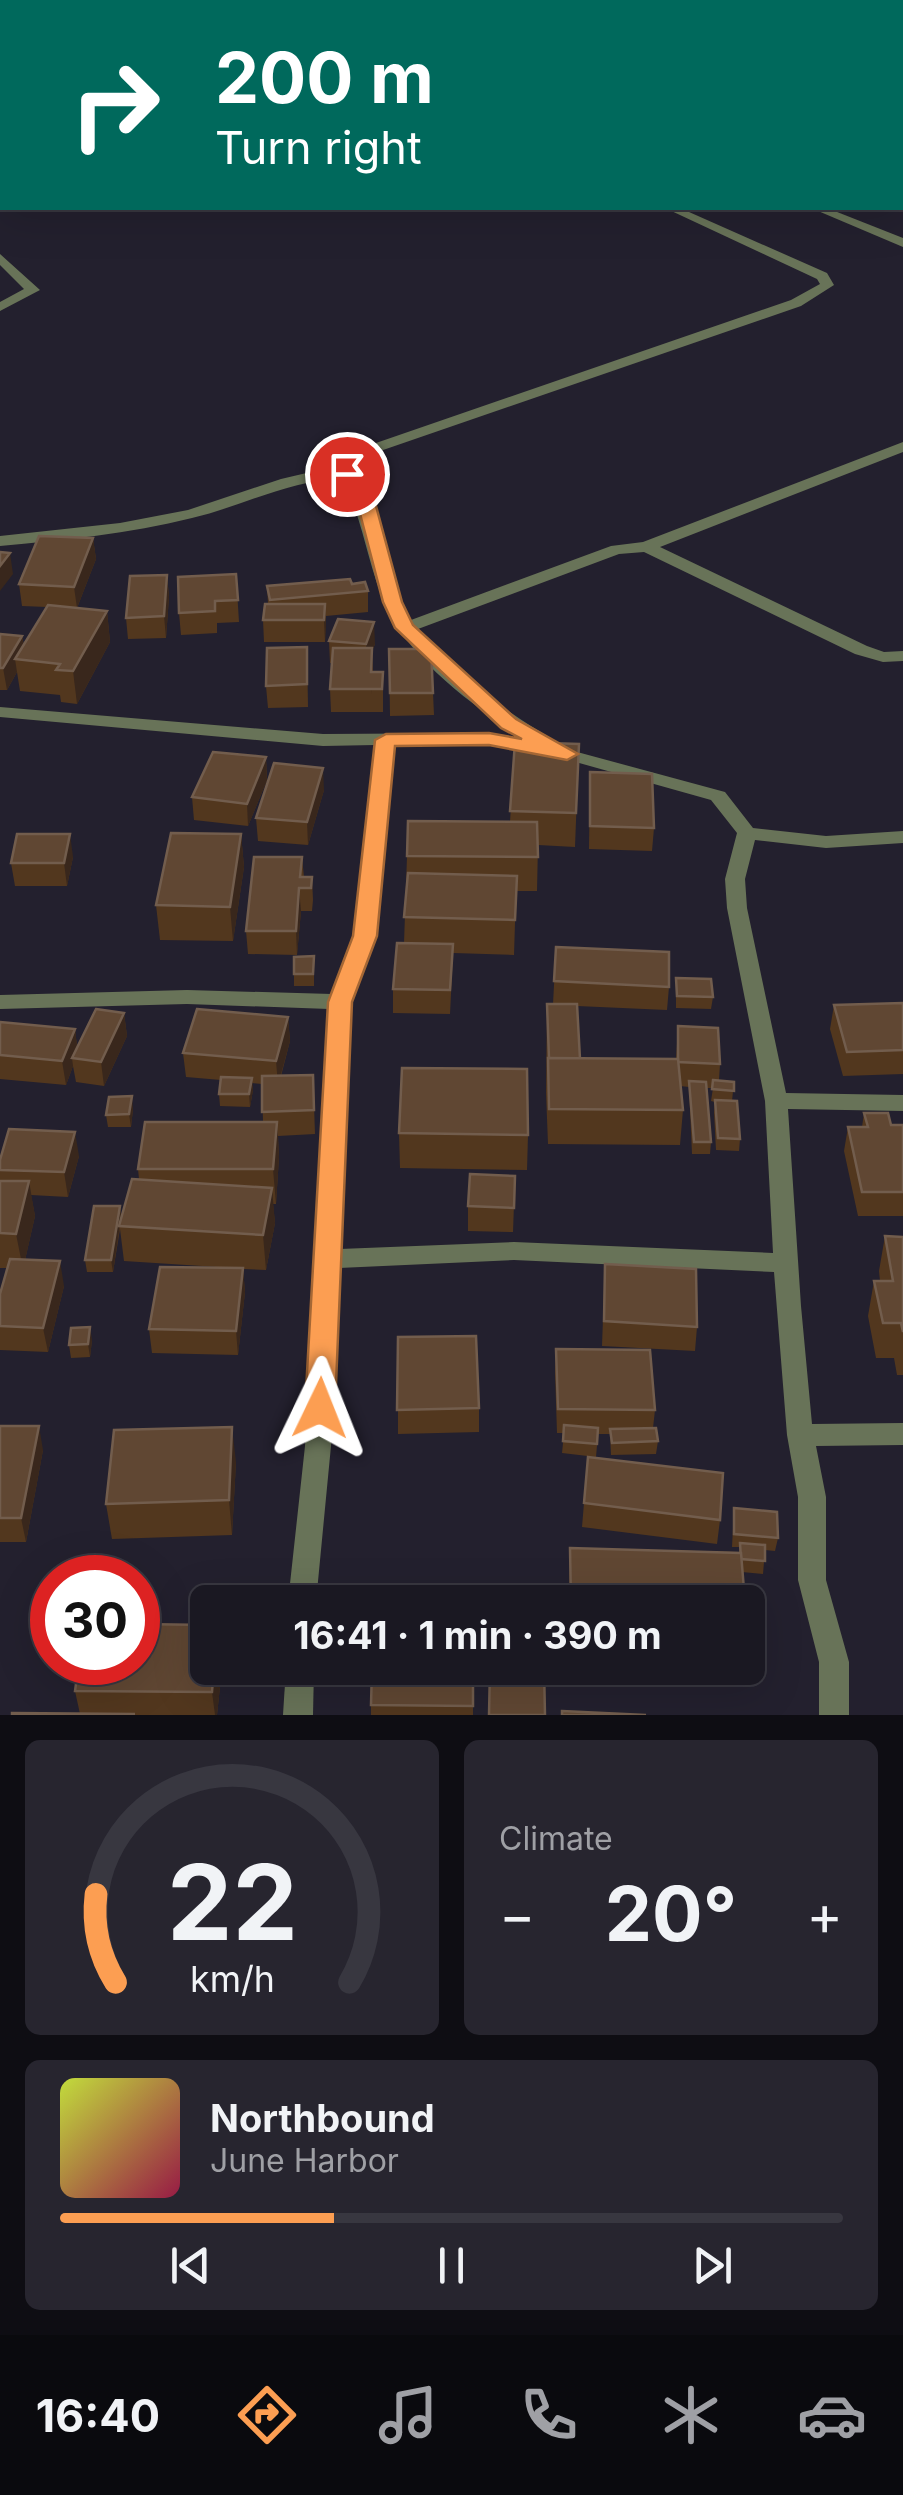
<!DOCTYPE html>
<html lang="en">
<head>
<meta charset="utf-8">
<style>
	body { margin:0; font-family:Inter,sans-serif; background:#27252f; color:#f1f3f6; height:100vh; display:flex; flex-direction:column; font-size:38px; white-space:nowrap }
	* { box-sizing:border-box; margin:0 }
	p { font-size:32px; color:#9fa0a5 }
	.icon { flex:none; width:55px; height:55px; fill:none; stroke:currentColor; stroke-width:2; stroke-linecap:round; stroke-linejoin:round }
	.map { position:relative; height:1715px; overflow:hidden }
	.details { display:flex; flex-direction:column; gap:25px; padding:25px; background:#0e0d13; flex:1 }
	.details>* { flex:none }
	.hud { position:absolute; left:0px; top:0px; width:905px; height:210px; box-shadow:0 10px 40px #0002,0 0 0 2px #383740; background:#00695c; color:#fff; overflow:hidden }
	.speed { position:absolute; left:30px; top:1555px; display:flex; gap:20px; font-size:50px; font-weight:700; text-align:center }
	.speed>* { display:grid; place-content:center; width:130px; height:130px; border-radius:50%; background:#1a1822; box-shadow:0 10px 40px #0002,0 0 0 2px #383740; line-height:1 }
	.speed .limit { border:15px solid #d22; background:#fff; color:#111 }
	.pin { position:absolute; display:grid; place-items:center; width:85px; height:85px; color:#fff; margin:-42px; border:5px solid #fff; border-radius:50%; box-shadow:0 2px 10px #0007 }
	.me { position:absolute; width:110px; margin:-55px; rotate:2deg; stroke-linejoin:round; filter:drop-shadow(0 0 8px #0008) }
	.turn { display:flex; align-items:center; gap:35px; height:210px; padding:0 50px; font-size:45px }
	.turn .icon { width:130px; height:130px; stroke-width:2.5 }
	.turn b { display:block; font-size:70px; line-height:85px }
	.big { font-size:75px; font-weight:700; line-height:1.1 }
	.details .card { flex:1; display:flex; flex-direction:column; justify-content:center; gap:15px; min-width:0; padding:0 35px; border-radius:15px; background:#27252f }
	.details .dial { align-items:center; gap:0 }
	.dial svg { height:260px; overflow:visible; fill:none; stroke:#383740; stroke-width:7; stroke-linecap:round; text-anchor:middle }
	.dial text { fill:#f1f3f6; stroke:none }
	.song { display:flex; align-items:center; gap:30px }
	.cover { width:120px; height:120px; border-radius:15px; background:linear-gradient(135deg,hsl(70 70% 55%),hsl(340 70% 35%)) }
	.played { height:10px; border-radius:5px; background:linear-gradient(90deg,#fc9e52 35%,#383740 35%) }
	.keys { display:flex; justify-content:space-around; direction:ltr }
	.heat { display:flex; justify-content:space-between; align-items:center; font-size:55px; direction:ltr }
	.details .tiles { flex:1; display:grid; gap:25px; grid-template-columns:1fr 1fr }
	.card:last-child { grid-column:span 2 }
	.trip { position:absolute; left:190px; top:1585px; width:575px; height:100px; border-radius:15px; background:#1a1822; box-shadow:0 10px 40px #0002,0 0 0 2px #383740; font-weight:700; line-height:100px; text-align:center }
	.tab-bar { display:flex; height:160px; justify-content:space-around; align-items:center; background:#0a0a0e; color:#9fa0a5 }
	.tab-bar .icon { width:70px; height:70px }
	.tab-bar .on { color:#fc9e52 }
	.tab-bar b { font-size:45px; color:#f1f3f6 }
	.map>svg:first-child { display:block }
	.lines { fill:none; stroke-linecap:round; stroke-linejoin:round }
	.street { fill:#687358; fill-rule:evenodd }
	.wall { fill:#52371e }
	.shaded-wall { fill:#39271c }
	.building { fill:#604733; stroke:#725d4d; stroke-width:2.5 }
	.route { fill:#fc9e52; stroke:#a46735; stroke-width:2.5 }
</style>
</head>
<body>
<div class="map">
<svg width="903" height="1715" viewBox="0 0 903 1715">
	<rect width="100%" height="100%" fill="#23202e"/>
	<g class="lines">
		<g class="street">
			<rect x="902" y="128" width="1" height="6"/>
			<polygon points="2,175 2,183 0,184 0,176"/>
			<path d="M665,208H680L827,273L834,285L801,306L357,459L340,469L353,471L371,507L403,605L411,620L611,546L643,542L903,442V452L660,547L867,646L884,652L903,651V661L883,662L855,654L644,552L619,554L418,629C454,674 504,711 554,740L555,746L725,792L753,828L826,836L903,831V843L826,848L755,840L745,879L747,908L786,1093L903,1095V1111L788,1109L801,1306L812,1424L903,1423V1445L816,1446L826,1497V1580L849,1662V1715H819V1662L798,1580V1497L787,1435L774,1272L514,1260L339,1268L331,1446L316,1602H288L305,1446L329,1009L187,1004L0,1009V995L187,990L332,994L355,936L375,745L323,746L0,717V707L323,734L489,733L529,741C475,709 409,659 385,604C367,563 363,518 342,479C289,480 243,506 192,518C129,534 64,540 0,546V536L120,523L188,510L281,479L315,471L347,453L791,300L820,284L817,279ZM394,745H489L565,759L711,800L737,833L725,879L727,908L765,1101L773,1253L514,1242L340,1249L351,1002L375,936Z"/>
			<polygon points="811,208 827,208 903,238 903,247"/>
			<polygon points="0,254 40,290 0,311 0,302 24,289 0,265"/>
			<polygon points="286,1668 314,1668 313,1715 283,1715"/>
		</g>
	</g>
	<g class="wall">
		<polygon points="93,538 96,559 77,608 107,611 110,642 77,704 61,702 60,695 20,691 17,672 7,690 0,690 0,634 22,636 24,645 47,607 22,606 19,584"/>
		<polygon points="236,574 239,622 217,623 217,633 181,635 179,613"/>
		<polygon points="167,575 169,597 166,638 128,639 126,618"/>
		<polygon points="352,584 368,591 368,612 326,616 325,642 264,642 263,620 268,604 267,586"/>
		<polygon points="329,641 375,644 372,651 373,672 383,672 383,712 331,712 330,689 332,663 330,663"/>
		<polygon points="307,647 308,707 268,708 266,686"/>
		<polygon points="389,649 433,693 434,715 390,716"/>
		<polygon points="515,742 579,744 575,847 538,845 537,891 516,891 514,955 453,953 450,1014 393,1013 393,989 404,943 407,856 510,822"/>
		<polygon points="266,757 267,780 248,826 194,820 192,797"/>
		<polygon points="590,772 654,828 652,851 589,849"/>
		<polygon points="324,790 308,845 258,841 256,818"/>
		<polygon points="241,834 244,867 233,941 160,940 156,905"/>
		<polygon points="73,857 67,886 15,886 11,863"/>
		<polygon points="302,857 304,877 312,877 313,900 312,911 301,911 297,955 248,954 246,931"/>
		<polygon points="556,947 669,987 667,1010 577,1006 580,1059 676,1059 678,1026 720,1064 719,1080 734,1082 732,1101 740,1139 739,1151 716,1150 714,1113 715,1102 711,1101 713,1088 707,1088 711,1142 710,1154 692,1154 689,1087 680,1086 683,1110 680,1145 548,1144 546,1093 547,1004 553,1004"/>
		<polygon points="314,956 314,986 294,986 294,957"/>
		<polygon points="676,978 713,997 711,1009 676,1008"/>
		<polygon points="903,1003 903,1074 843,1076 830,1029 834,1005"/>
		<polygon points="124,1013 127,1036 104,1086 76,1082 73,1066 66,1085 0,1079 0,1022 75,1029 77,1047"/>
		<polygon points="288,1017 290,1041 281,1076 313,1075 315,1134 278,1136 279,1157 276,1204 273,1204 275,1223 266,1270 243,1269 245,1292 238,1355 152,1353 149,1329 233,1268 124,1261 120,1229 113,1272 87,1272 85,1260 120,1206 121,1218 139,1179 138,1169 263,1122 262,1084 252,1083 253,1090 250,1107 220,1106 219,1094 221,1080 186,1077 183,1053"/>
		<polygon points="133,1109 131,1127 108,1127 106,1115"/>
		<polygon points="864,1113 891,1125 903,1125 903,1216 858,1216 844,1151 848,1127 862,1127"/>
		<polygon points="399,1133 528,1135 527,1170 400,1168"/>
		<polygon points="79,1156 68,1197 31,1195 35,1216 25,1260 64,1286 48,1352 0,1350 0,1294 7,1268 0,1268 0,1160"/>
		<polygon points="515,1176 513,1232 468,1231 468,1206"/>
		<polygon points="885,1236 903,1237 903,1375 897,1375 894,1358 876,1358 868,1316 874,1281 880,1281 879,1271"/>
		<polygon points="605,1264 697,1327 695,1351 602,1346"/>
		<polygon points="398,1337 479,1408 479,1432 398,1434"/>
		<polygon points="92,1340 90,1357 71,1358 69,1345"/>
		<polygon points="556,1349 655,1410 653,1428 658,1441 656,1454 611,1455 610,1434 598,1434 596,1457 562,1453 564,1433 557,1433 555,1373"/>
		<polygon points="0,1426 43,1450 26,1542 0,1542"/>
		<polygon points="236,1462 232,1535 112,1539 106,1504"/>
		<polygon points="584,1503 720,1520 717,1544 582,1527"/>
		<polygon points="734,1508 778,1538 775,1551 765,1550 763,1574 742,1572 745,1602 569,1602 570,1548 739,1552 740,1547 732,1547"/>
		<polygon points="208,1668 222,1668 217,1715 12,1715 80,1714 75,1691"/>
		<polygon points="473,1668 473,1715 371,1715 371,1705"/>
	</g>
	<g class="shaded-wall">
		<polygon points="93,538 96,559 77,608 74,587"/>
		<polygon points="10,553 13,574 0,591 0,566"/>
		<polygon points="167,575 169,597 166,638 164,616"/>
		<polygon points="325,604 326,626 325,642 324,620"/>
		<polygon points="107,611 110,642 77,704 73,671"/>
		<polygon points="374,622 375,644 372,651 372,694 371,672 367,666 366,644"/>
		<polygon points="22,636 26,658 15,659 17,672 7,690 3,668"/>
		<polygon points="266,757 267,780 248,826 247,804"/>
		<polygon points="323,768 324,790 308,845 307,822"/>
		<polygon points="70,834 73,857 67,886 64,863"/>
		<polygon points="241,834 244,867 233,941 230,907"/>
		<polygon points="299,888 301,911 297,955 296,931"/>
		<polygon points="124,1013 127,1036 104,1086 101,1062"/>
		<polygon points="288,1017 290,1041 278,1085 276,1061"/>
		<polygon points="75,1029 78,1053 72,1058 73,1066 66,1085 62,1061"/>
		<polygon points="252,1078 253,1090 250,1107 249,1094"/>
		<polygon points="132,1096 133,1109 131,1127 129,1114"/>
		<polygon points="277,1122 279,1157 276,1204 273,1169"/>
		<polygon points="75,1132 79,1156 68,1197 64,1172"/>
		<polygon points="29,1181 35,1216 23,1269 16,1234"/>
		<polygon points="272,1188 275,1223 266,1270 263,1235"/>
		<polygon points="120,1206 121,1218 113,1272 111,1260"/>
		<polygon points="60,1261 64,1286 48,1352 43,1328"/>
		<polygon points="243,1268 245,1292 238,1355 236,1331"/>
		<polygon points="90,1327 92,1340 90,1357 88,1344"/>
		<polygon points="39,1426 43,1450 26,1542 21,1518"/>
		<polygon points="232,1427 236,1462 232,1535 229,1500"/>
		<polygon points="214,1668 222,1668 217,1715 215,1715 212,1692"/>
	</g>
	<g class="building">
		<polygon points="39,536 93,538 74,587 19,584"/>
		<polygon points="0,552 10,553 0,566"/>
		<polygon points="236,574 238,600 215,601 215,611 179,613 178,577"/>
		<polygon points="167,575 164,616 126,618 130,576"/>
		<polygon points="350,579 352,584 365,582 368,591 270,600 267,586"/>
		<polygon points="265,604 325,604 324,620 263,620"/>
		<polygon points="48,605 107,611 73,671 56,670 60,664 15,659"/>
		<polygon points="338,619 374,622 366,644 329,641"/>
		<polygon points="0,634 22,636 3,668 0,668"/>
		<polygon points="307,647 307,684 266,686 267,648"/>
		<polygon points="333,648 372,648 371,672 383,672 382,689 330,689"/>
		<polygon points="389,649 431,649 433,693 390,693"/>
		<polygon points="515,742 579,744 576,813 510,811"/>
		<polygon points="213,752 266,757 247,804 192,797"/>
		<polygon points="274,763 323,768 307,822 256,818"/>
		<polygon points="590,772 652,774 654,828 590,826"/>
		<polygon points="408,821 537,822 538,857 407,856"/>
		<polygon points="171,833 241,834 230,907 156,905"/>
		<polygon points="17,834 70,834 64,863 11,863"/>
		<polygon points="254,857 302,857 300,877 312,877 311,888 299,888 296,931 246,931"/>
		<polygon points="408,873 517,876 515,920 404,917"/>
		<polygon points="397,943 453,944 450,990 393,989"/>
		<polygon points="556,947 669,952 669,987 554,981"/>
		<polygon points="314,956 313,974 294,974 294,957"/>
		<polygon points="676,978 711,979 713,997 677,996"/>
		<polygon points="903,1003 903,1050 847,1052 834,1005"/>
		<polygon points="547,1004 577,1004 580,1059 549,1058"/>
		<polygon points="96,1009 124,1013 101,1062 72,1058"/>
		<polygon points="197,1009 288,1017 276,1061 183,1053"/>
		<polygon points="0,1022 75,1029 62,1061 0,1055"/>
		<polygon points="678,1026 718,1028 720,1064 678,1062"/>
		<polygon points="548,1058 678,1059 683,1110 549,1109"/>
		<polygon points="402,1068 527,1069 528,1135 399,1133"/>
		<polygon points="313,1075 314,1110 262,1112 262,1076"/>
		<polygon points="221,1077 252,1078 249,1094 219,1094"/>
		<polygon points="713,1080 734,1082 734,1091 712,1089"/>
		<polygon points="689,1081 706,1082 711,1142 694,1142"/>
		<polygon points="132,1096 129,1114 106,1115 109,1097"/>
		<polygon points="715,1100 737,1101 740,1139 718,1138"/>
		<polygon points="864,1113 888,1113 891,1125 903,1125 903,1192 862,1192 848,1127 868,1127"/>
		<polygon points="145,1122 277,1122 273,1169 138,1169"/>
		<polygon points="9,1129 75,1132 64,1172 0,1170 0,1160"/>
		<polygon points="470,1174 515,1176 514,1208 468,1206"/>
		<polygon points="132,1179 272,1188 263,1235 119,1226"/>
		<polygon points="0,1181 29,1181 16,1234 0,1233"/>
		<polygon points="94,1206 120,1206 111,1260 85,1260"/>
		<polygon points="885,1236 903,1237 903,1332 901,1323 883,1323 874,1281 893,1281"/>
		<polygon points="10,1259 60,1261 43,1328 0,1326 0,1294"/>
		<polygon points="605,1264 696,1269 697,1327 604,1321"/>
		<polygon points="160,1267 243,1268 236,1331 149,1329"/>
		<polygon points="90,1327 88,1344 69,1345 71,1328"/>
		<polygon points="476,1336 479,1408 397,1410 398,1337"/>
		<polygon points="556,1349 650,1350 655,1410 558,1409"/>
		<polygon points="564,1425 598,1428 597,1444 563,1441"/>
		<polygon points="0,1426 39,1426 21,1518 0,1518"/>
		<polygon points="232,1427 229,1500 106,1504 114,1430"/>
		<polygon points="656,1428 658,1441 612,1443 610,1429"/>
		<polygon points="588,1457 723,1473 720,1520 584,1503"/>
		<polygon points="734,1508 777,1512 778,1538 734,1534"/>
		<polygon points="740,1543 765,1545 765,1561 741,1559"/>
		<polygon points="570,1548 741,1553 745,1602 571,1602"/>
		<polygon points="138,1624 208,1625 208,1668 214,1668 212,1692 75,1691 79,1662 138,1662"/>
		<polygon points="372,1668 473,1668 473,1706 371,1705"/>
		<polygon points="490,1668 544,1668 545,1715 489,1715"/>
		<polygon points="562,1711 646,1715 562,1715"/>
		<polygon points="12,1713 135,1714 12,1715"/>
	</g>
	<polygon class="route" points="341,470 354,470 376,506 402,602 413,625 516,719 578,754 567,760 489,745 395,746 377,936 352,1002 335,1408 331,1417 320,1421 309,1417 305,1408 328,1002 353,936 375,740 386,734 489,733 522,739 501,728 395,628 383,602 358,506 338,474"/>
</svg>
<div class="speed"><div class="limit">30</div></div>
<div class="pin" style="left:347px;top:474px;background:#d93025"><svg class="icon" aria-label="arrive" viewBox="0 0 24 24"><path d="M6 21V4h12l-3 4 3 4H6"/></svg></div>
<svg class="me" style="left:320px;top:1408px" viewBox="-20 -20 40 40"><path d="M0-17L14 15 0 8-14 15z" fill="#fc9e52" stroke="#fff" stroke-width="4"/></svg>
<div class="trip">16:41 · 1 min · 390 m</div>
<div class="hud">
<div class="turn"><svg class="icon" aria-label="right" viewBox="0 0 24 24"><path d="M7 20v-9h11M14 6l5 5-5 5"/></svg><div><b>200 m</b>Turn right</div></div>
</div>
</div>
<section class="details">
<div class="tiles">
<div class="card dial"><svg viewBox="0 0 100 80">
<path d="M14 69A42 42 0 1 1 86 69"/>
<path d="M14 69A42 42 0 0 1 8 42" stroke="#fc9e52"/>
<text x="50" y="56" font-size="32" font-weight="700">22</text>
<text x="50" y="72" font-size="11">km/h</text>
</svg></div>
<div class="card"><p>Climate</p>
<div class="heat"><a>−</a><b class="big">20°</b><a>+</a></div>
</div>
<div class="card">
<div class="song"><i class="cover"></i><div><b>Northbound</b><p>June Harbor</p></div></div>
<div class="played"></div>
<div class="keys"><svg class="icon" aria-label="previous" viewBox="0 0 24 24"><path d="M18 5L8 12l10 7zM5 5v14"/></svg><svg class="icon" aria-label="pause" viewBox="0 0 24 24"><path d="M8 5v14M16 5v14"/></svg><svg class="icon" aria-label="next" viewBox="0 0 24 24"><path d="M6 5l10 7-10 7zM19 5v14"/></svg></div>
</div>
</div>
</section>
<nav class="tab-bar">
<b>16:40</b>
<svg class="icon on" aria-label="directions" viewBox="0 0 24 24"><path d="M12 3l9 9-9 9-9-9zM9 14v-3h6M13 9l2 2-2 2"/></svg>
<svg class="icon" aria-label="music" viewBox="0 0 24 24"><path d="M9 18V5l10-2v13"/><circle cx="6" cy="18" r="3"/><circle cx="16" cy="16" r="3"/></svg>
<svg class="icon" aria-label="phone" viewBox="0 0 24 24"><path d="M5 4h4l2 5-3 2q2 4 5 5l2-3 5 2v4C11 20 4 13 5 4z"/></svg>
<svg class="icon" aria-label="climate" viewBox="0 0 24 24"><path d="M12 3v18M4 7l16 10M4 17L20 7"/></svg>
<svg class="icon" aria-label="car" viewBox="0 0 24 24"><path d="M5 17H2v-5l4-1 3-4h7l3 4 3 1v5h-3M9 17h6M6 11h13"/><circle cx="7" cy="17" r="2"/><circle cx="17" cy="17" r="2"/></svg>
</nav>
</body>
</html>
